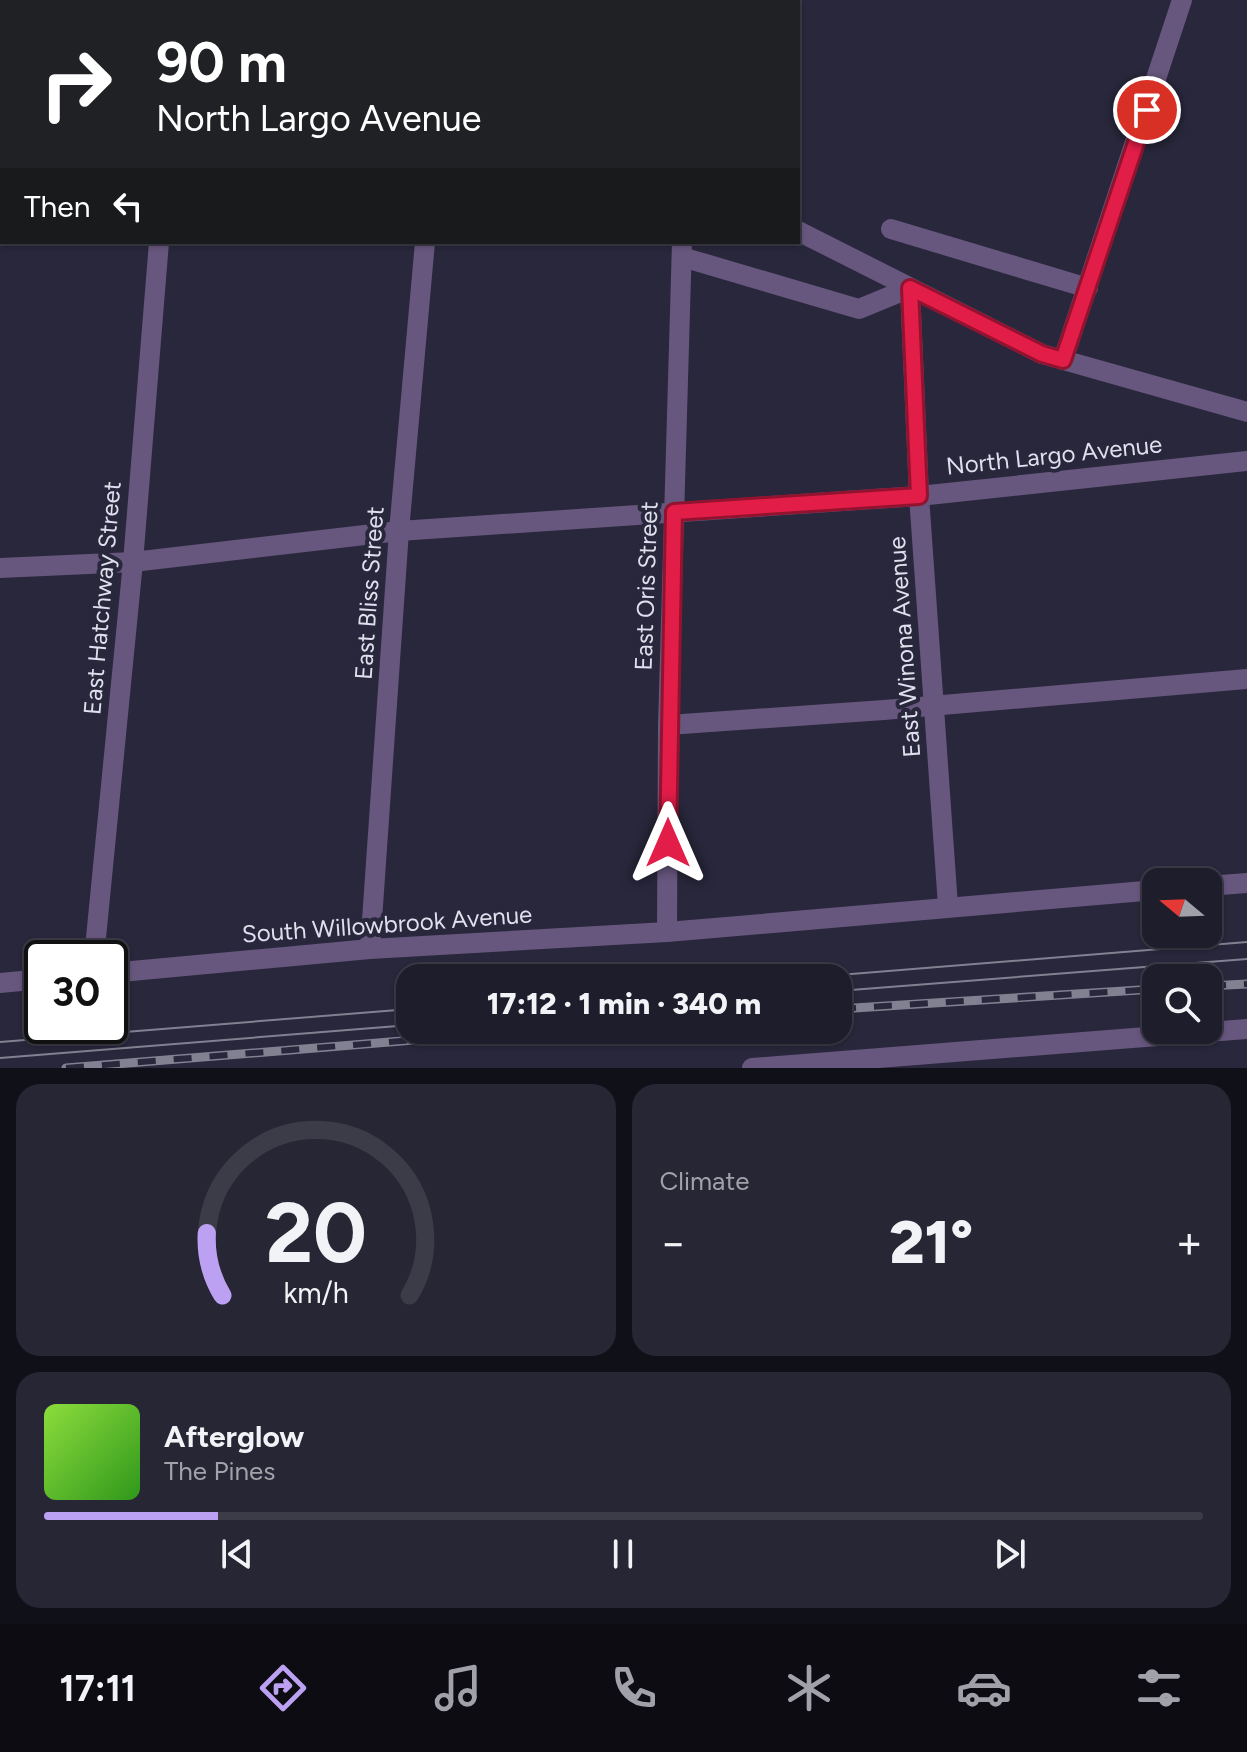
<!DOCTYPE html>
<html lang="en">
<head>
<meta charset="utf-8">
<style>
	body { margin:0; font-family:Figtree,sans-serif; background:#262634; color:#f1f3f6; height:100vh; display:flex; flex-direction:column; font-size:30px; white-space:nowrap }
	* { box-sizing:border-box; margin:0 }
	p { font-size:26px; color:#a1a2a9 }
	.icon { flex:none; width:44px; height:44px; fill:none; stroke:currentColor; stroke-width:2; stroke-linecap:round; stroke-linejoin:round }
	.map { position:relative; height:1068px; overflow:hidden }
	.details { display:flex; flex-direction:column; gap:16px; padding:16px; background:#101018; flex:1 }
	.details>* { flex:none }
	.top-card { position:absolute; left:0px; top:0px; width:800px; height:244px; box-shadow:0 2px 6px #0004,0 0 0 2px #3c3b48; background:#202124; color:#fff; overflow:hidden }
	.needle { width:52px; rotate:289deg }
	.tools { position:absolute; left:1142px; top:868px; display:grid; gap:16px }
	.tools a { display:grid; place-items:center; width:80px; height:80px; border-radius:16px; background:#1e1d2c; box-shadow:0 2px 6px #0004,0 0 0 2px #3c3b48; font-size:40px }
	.speed { position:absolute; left:24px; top:940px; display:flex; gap:16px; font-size:40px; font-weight:700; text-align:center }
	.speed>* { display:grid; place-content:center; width:104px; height:104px; border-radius:50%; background:#1e1d2c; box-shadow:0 2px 6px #0004,0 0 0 2px #3c3b48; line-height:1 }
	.speed .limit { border:4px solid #111; border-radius:12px; background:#fff; color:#111 }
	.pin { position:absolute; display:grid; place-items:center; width:68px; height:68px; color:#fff; margin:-34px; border:4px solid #fff; border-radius:50%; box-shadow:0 2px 8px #0007 }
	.me { position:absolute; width:88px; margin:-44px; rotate:0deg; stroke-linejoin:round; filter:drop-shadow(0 0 6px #0008) }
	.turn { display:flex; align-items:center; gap:28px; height:168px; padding:0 24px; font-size:36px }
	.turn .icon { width:104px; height:104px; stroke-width:2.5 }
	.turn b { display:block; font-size:56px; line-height:68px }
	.then { display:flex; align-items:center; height:76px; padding:0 24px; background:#0003; gap:16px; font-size:30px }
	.big { font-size:60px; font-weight:800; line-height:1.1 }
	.details .card { flex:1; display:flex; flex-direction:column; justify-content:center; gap:12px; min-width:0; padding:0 28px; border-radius:24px; background:#262634 }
	.details .dial { align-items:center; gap:0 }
	.dial svg { height:208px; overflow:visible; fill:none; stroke:#3c3b48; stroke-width:7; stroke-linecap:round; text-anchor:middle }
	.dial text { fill:#f1f3f6; stroke:none }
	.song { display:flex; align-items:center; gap:24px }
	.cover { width:96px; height:96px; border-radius:12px; background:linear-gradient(135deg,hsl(90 70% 55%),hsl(110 70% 35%)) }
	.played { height:8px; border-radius:4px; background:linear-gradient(90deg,#bca0f2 15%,#3c3b48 15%) }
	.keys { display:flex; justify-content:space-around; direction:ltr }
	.heat { display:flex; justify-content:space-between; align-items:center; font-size:44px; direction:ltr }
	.details .tiles { flex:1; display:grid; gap:16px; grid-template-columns:1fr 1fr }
	.card:last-child { grid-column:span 2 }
	.trip { position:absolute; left:396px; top:964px; width:456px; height:80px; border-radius:24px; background:#1e1d2c; box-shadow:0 2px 6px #0004,0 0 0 2px #3c3b48; font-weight:800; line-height:80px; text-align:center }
	.dock { display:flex; height:128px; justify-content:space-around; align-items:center; background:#0c0c12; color:#a1a2a9 }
	.dock .icon { width:56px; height:56px }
	.dock .selected { color:#bca0f2 }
	.dock b { font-size:36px; color:#f1f3f6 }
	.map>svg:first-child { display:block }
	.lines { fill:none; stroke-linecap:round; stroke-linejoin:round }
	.minor { stroke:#67567d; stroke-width:20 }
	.tram { stroke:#818192; stroke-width:2 }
	.rail-casing { stroke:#818192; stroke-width:9 }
	.rail { stroke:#28273b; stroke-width:6; stroke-dasharray:18; stroke-linecap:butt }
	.route-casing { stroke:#92132f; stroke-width:20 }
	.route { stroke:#e11d48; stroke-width:14 }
	.labels { text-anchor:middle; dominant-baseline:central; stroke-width:8; stroke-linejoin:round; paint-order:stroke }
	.street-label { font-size:24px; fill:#dfdfed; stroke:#28273b }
</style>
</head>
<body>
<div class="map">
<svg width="1247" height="1068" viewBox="0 0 1247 1068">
	<rect width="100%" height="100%" fill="#28273b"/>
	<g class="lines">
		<g class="minor">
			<polyline points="702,0 708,2"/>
			<polyline points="217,2 218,0"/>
			<polyline points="412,2 412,0"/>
			<polyline points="753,2 754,0"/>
			<polyline points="0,65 2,65"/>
			<polyline points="891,229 1088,288"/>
			<polyline points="798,231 1042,354 1247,412"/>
			<polyline points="682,257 859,309 910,288 919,496 948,906"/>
			<polyline points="1063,360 1182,0"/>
			<polyline points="0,568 133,562 399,531 919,496 1247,461"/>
			<polyline points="668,725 884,710 1247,679"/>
			<polyline points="1208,886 1247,883"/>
			<polyline points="667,932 668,725 682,242"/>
			<polyline points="370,949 399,531 425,242"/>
			<polyline points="94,958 133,562 159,242"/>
			<polyline points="110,973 370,949 667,932 1156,890"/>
			<polyline points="0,983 42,979"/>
			<polyline points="752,1068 1247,1029"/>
		</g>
		<g class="tram">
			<polyline points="802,978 1247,942"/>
			<polyline points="838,991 1247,959"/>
			<polyline points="0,1042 410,1009"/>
			<polyline points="0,1058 410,1025"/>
		</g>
		<defs>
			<g id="rail">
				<polyline points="1208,986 1247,984"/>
				<polyline points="838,1009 1156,989"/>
				<polyline points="66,1068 539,1030"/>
			</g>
		</defs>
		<use href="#rail" class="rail-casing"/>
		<use href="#rail" class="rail"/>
	</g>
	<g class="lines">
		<defs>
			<polyline id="route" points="668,843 674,512 919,496 910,288 1042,354 1063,360 1147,110"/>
		</defs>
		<use href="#route" class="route-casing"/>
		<use href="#route" class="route"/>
	</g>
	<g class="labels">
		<g class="street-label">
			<text transform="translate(1054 455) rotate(-6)">North Largo Avenue</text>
			<text transform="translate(646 586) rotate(-88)">East Oris Street</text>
			<text transform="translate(369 593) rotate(-86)">East Bliss Street</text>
			<text transform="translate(102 598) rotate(-85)">East Hatchway Street</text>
			<text transform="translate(904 647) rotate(-94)">East Winona Avenue</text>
			<text transform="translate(387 924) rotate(-4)">South Willowbrook Avenue</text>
		</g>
	</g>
</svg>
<div class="tools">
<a><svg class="needle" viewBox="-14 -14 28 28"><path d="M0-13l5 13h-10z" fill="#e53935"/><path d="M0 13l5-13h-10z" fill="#a1a2a9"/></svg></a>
<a><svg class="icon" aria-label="search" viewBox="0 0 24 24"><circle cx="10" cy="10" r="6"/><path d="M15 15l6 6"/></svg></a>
</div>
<div class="speed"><div class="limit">30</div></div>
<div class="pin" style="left:1147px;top:110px;background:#d93025"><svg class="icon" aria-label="arrive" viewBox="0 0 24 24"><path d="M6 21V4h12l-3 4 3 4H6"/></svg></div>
<svg class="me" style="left:668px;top:843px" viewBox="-20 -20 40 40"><path d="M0-17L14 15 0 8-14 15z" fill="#e11d48" stroke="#fff" stroke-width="4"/></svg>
<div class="trip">17:12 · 1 min · 340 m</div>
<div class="top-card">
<div class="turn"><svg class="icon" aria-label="right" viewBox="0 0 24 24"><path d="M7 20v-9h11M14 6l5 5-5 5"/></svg><div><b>90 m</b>North Largo Avenue</div></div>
<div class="then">Then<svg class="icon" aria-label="left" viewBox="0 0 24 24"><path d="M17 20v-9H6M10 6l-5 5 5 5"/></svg></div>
</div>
</div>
<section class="details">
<div class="tiles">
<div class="card dial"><svg viewBox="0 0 100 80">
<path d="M14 69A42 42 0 1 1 86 69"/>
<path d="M14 69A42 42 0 0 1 8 45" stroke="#bca0f2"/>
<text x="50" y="56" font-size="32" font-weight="700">20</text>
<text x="50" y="72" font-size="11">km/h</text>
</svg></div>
<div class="card"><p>Climate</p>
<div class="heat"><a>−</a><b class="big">21°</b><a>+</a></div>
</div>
<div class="card">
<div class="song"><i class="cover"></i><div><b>Afterglow</b><p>The Pines</p></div></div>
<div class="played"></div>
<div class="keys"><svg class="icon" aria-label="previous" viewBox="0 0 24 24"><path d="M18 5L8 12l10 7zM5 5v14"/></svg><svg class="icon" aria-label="pause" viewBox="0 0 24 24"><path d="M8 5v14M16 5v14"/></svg><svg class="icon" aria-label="next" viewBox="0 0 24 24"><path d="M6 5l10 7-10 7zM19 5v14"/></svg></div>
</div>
</div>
</section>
<nav class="dock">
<b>17:11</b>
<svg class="icon selected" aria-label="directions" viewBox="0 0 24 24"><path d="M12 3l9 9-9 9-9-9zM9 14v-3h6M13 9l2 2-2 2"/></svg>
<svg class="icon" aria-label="music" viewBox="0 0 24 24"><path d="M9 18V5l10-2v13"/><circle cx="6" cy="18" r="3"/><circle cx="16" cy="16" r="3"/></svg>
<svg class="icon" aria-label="phone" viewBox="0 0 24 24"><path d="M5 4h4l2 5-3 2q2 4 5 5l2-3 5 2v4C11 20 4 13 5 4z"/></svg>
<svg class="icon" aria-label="climate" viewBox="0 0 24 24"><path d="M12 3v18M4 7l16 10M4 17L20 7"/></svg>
<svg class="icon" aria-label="car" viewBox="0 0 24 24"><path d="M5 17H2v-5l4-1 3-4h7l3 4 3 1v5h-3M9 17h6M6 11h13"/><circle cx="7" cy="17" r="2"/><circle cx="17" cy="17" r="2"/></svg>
<svg class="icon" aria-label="filters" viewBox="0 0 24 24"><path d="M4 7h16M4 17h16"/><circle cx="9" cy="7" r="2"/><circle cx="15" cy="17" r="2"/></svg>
</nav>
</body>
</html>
